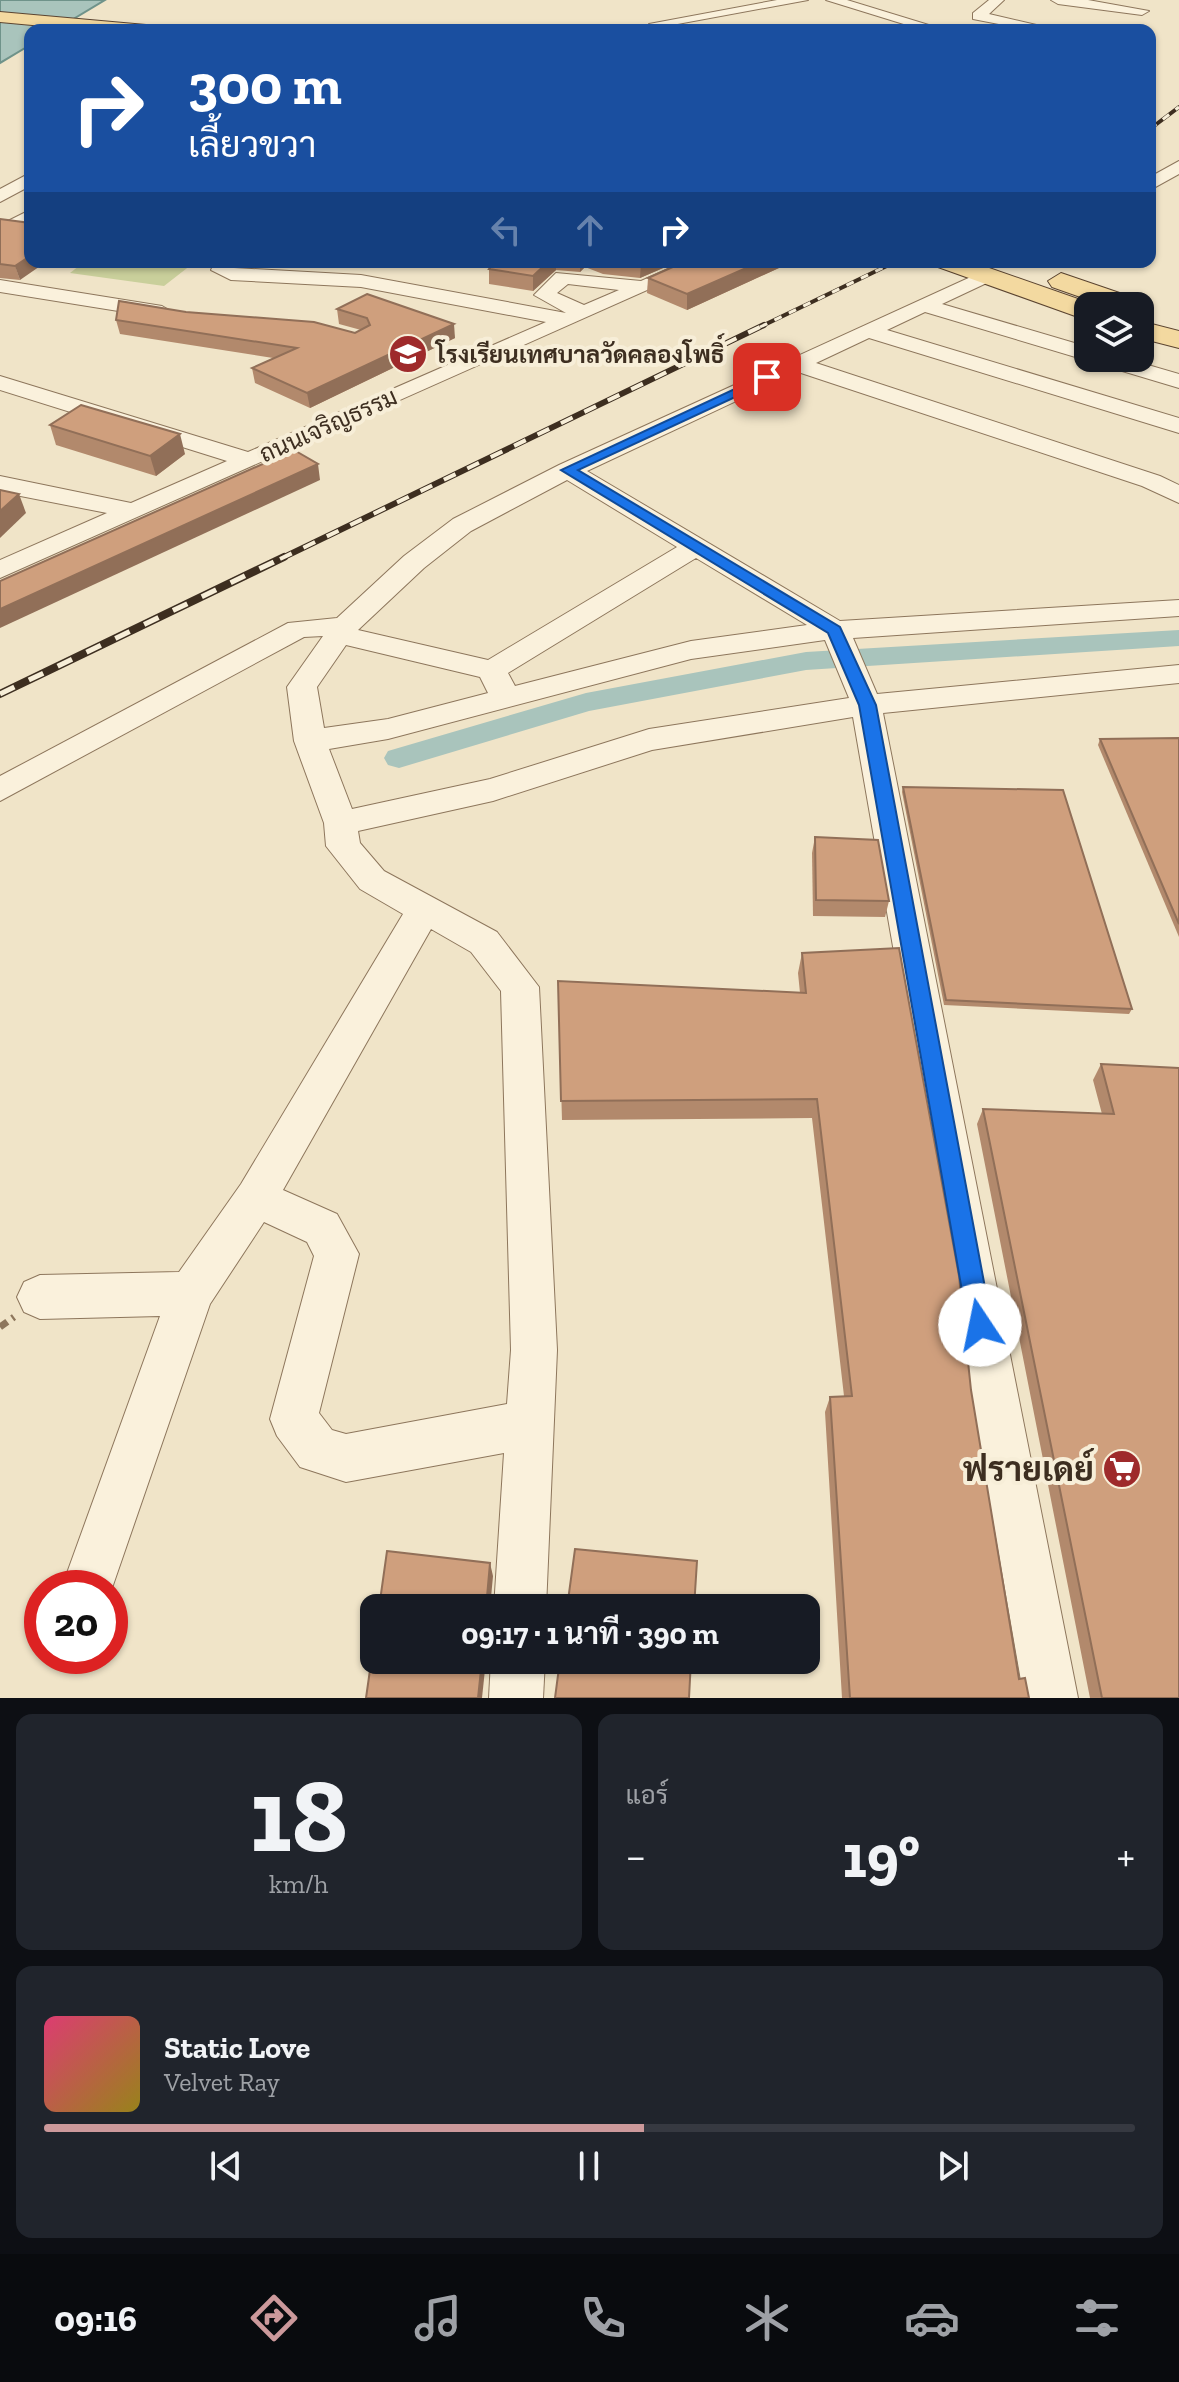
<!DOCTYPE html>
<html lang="th">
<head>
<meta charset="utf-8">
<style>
	body { margin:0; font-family:"Zilla Slab",Sarabun,serif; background:#20242c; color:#f1f3f6; height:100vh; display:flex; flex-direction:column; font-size:30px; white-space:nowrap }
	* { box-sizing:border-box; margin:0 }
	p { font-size:26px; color:#9ea1a6 }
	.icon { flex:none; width:44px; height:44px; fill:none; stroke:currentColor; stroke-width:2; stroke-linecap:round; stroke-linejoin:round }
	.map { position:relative; height:1698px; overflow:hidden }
	.sheet { display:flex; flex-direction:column; gap:16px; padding:16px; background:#0d0f14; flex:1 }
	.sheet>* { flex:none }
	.banner { position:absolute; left:24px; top:24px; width:1132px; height:244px; border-radius:16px; box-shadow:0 2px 6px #0004; background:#1a4fa0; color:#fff; overflow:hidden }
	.tools { position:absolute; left:1074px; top:292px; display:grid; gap:16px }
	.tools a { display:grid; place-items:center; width:80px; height:80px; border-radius:16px; background:#171b24; box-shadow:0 2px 6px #0004; font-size:40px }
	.speed { position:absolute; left:24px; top:1570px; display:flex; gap:16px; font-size:40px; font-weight:700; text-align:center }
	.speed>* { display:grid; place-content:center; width:104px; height:104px; border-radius:50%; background:#171b24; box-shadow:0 2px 6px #0004; line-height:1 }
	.speed .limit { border:12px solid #d22; background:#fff; color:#111 }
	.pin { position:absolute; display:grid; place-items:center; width:68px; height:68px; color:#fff; margin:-34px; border-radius:16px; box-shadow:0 4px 12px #0006 }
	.me { position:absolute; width:88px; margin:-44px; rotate:349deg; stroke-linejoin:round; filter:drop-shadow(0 0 6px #0008) }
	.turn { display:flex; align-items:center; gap:28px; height:168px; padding:0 32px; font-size:36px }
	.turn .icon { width:104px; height:104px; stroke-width:2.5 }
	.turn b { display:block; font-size:56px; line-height:68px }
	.lanes { display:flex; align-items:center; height:76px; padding:0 32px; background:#0003; justify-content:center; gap:40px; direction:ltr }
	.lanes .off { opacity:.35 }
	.big { font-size:60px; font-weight:700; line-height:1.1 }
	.sheet .widget { flex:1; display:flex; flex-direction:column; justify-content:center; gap:12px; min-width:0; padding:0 28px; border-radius:16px; background:#20242c }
	.sheet .dial { align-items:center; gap:0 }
	.dial b { font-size:104px; line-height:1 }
	.song { display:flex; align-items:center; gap:24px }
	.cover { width:96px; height:96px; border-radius:12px; background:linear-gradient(135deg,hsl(340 70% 55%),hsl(50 70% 35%)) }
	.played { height:8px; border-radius:4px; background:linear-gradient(90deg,#cc999b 55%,#363941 55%) }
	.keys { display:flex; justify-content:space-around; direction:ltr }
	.heat { display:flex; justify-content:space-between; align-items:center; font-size:44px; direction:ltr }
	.sheet .tiles { flex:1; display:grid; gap:16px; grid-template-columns:1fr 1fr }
	.widget:last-child { grid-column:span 2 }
	.trip { position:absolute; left:360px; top:1594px; width:460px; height:80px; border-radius:16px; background:#171b24; box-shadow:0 2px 6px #0004; font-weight:700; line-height:80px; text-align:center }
	.dock { display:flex; height:128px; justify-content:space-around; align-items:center; background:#090b0e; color:#9ea1a6 }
	.dock .icon { width:56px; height:56px }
	.dock .on { color:#cc999b }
	.dock b { font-size:36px; color:#f1f3f6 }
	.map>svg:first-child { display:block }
	.green { fill:#c9cf9b }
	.water { fill:#a9c4bc; stroke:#6f938a; stroke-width:2 }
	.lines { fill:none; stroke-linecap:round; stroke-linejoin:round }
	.canal { fill:#a9c4bc; fill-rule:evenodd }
	.minor-casing { stroke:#8d765c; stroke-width:2 }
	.major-casing { stroke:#5b4430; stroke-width:2 }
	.path { stroke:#8d765c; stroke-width:7; stroke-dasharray:9 6; stroke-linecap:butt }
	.minor { fill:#faf1dc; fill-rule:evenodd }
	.major { fill:#f3d9a0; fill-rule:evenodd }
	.rail-far2-casing { stroke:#3d2e20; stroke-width:4 }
	.rail-far1-casing { stroke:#3d2e20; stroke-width:6 }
	.rail-casing { stroke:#3d2e20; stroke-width:8 }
	.rail-far2 { stroke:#f7eed8; stroke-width:3; stroke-dasharray:8; stroke-linecap:butt }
	.rail-far1 { stroke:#f7eed8; stroke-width:4; stroke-dasharray:13; stroke-linecap:butt }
	.rail { stroke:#f7eed8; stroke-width:5; stroke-dasharray:16; stroke-linecap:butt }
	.wall { fill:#b2896c }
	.shaded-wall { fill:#916f58 }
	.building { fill:#cf9f7d; stroke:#916f58; stroke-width:2 }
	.route { fill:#1a73e8; stroke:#114b97; stroke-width:2 }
	.labels { text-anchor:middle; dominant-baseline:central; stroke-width:8; stroke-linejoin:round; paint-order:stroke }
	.far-poi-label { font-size:24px; font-weight:bold; fill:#3d2e20; stroke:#f7eed8; text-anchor:start }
	.far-street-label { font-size:24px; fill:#3d2e20; stroke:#f7eed8 }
	.near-poi-label { font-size:34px; font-weight:bold; fill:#3d2e20; stroke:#f7eed8; text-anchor:end }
</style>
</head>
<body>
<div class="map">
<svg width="1179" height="1698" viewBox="0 0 1179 1698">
	<rect width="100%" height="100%" fill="#f0e4c8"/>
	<polygon class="green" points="84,262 191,265 164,286 70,273"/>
	<polygon class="water" points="0,0 105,0 55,30 30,30 30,45 0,63"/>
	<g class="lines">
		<polygon class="canal" points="1179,630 1179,646 806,670 589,711 399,768 388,765 384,758 388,751 586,693 806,652"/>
		<defs>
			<g id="minor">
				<polygon points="777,0 808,0 656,28 649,24"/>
				<polygon points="826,0 847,0 945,30 923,30"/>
				<polygon points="989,0 1004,0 989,14 1058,30 1029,30 973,19 973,13"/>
				<polygon points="1051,0 1088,0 1149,11 1142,15 1058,4"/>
				<polygon points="1179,161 1179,174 1150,190 1150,177"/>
				<polygon points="30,173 30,186 0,202 0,189"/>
				<polygon points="30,210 30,224 15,231 8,229 8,221"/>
				<path d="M215,262H235L234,268L361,275L566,313L534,295L556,273L641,281L684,262H710L0,578V560L107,513L0,492V476L131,503L227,461L0,390V376L248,452L546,322L361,287L231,280L211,270ZM568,284L619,290L584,305L557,293Z"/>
				<path d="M986,270L996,276L993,280L942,304L1088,347V358H1124L1179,374V388L925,312L887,330L1179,418V433L869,338L816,363L1160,476L1179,485V503L1142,486L798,372L587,471L840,621L1179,600V616L853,638L877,694L1179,665V683L883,713L1078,1698H1024L853,717L652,750L493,801L358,831L360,843L384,871L497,932L539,987L557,1350L546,1608H494L504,1453L346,1482L300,1467L277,1436L270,1419L314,1256L307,1242L264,1222L210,1304L111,1591L110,1588H73L67,1573L160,1316L40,1319L24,1312L17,1297L24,1282L40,1275L179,1272L241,1184L403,914L360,889L326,846L324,823L294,741L287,687L323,636L304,637L0,801V776L288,623L337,618L404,556L453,519L559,465ZM567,480L677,547L488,660L358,630L424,568L471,531ZM696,558L807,625L691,641L515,686L508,673ZM825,640L849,698L649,729L490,779L352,809L329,749L388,739L691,659ZM346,645L480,677L488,693L388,719L324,728L317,687ZM431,929L471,952L501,991L511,1350L507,1404L346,1434L332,1430L319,1413L359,1254L337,1214L283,1190Z"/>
				<polygon points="0,280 162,306 172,312 162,318 0,292"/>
				<polygon points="491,1660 545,1660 543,1698 489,1698"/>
			</g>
			<g id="major">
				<polygon points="0,12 146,25 155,30 86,30 0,22"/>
				<polygon points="934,262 972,262 1098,306 1088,306 1088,319 1078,317 938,267"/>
				<polygon points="1061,273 1140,300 1144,306 1140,312 1140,306 1106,306 1052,287 1048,281"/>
				<polygon points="1140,321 1179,331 1179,348 1140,338"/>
			</g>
		</defs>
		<use href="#minor" class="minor-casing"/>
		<use href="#major" class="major-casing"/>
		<polyline class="path" points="0,1327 14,1317"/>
		<use href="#minor" class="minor"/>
		<use href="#major" class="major"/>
		<defs>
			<g id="rail-far2">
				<polyline points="1150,129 1179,107"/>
				<polyline points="760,327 895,262"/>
			</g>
			<polyline id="rail-far1" points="280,559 764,325"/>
			<polyline id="rail" points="0,694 284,557"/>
		</defs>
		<use href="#rail-far2" class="rail-far2-casing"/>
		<use href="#rail-far1" class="rail-far1-casing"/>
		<use href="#rail" class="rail-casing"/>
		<use href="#rail-far2" class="rail-far2"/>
		<use href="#rail-far1" class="rail-far1"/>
		<use href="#rail" class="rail"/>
	</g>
	<g class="wall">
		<polygon points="0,219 20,280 0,278"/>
		<polygon points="495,262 677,262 640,278 603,274 585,267 580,272 556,270 533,291 489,284 489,269"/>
		<polygon points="792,262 687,310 647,293 648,278"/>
		<polygon points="337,309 455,338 310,408 255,383 252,368 273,358 120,334 116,320 186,312 355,333 361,330 339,324"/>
		<polygon points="50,425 185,454 156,476 56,445"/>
		<polygon points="1179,738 1179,937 1098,745 1100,739"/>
		<polygon points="903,787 1132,1009 1129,1014 944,1005 902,792"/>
		<polygon points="815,837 889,901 885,917 813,916 812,853"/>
		<polygon points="802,953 971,1390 1019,1679 1029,1698 842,1698 825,1412 830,1397 844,1396 812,1118 562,1120 558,981 800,993 798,973"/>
		<polygon points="1101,1064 1179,1068 1179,1698 1090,1698 977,1124 983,1109 1102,1114 1093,1080"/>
	</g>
	<g class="shaded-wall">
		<polygon points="30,256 30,262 46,262 20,280 15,266"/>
		<polygon points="548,262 556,262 556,270 533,291 533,276"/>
		<polygon points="580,262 585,262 585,267 580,272"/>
		<polygon points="643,262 677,262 640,278 641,263"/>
		<polygon points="760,262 792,262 687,310 687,294"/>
		<polygon points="454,324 455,338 310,408 307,393"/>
		<polygon points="180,434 185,454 156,476 150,456"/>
		<polygon points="318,464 320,480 0,628 0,609"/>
		<polygon points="19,494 26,513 0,538 0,511"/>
		<polygon points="490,1563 493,1576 490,1608 486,1608"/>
		<polygon points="482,1660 486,1660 482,1698 478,1698"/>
	</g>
	<g class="building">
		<polygon points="0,219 30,223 30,256 15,266 0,264"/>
		<polygon points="495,262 548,262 533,276 489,269"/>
		<polygon points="684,262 760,262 687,294 648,278"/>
		<polygon points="367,294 454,324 307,393 252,368 297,348 116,320 119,301 186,312 314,322 355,333 370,325 367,318 337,309"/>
		<polygon points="81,405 180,434 150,456 50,425"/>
		<polygon points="294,450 318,464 0,609 0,581"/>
		<polygon points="0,490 19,494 0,511"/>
		<polygon points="1179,738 1179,924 1100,739"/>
		<polygon points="903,787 1063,790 1132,1009 946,1000"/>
		<polygon points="815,837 878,840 889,901 816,900"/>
		<polygon points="899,948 959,1276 971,1390 1019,1679 1025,1678 1029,1698 850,1698 830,1397 852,1396 817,1099 561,1101 558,981 806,993 802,953"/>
		<polygon points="1101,1064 1179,1068 1179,1698 1102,1698 983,1109 1114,1114"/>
		<polygon points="575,1549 697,1561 694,1608 567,1608"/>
		<polygon points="387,1551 490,1563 486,1608 379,1608"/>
		<polygon points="374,1642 374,1660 482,1660 478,1698 366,1698"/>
		<polygon points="560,1660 691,1660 689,1698 555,1698"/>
	</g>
	<polygon class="route" points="767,374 773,377 772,380 578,470 840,627 876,705 992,1325 989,1334 980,1337 972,1334 968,1325 859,705 828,633 561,470"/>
	<defs>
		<symbol id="school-disc" viewBox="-11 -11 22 22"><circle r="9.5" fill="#9e2a2b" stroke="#f7eed8"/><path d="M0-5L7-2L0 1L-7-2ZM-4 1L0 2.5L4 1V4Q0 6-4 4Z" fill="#fff"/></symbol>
		<symbol id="supermarket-disc" viewBox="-11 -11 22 22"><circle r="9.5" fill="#9e2a2b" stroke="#f7eed8"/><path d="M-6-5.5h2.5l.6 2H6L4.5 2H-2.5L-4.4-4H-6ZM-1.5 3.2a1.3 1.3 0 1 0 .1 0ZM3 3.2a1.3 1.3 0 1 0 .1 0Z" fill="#fff"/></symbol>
	</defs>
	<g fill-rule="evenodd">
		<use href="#school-disc" x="386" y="332" width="44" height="44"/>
		<use href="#supermarket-disc" x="1100" y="1447" width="44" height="44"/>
	</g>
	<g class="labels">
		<g class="far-poi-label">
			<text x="436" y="354">โรงเรียนเทศบาลวัดคลองโพธิ์</text>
		</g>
		<g class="far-street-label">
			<text transform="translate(328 425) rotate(-24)">ถนนเจริญธรรม</text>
		</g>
		<g class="near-poi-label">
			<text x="1094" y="1469">ฟรายเดย์</text>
		</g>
	</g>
</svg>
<div class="tools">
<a><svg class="icon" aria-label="layers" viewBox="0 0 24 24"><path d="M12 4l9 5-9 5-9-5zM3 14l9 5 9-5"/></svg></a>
</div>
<div class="speed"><div class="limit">20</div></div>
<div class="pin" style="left:767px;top:377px;background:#d93025"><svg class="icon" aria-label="arrive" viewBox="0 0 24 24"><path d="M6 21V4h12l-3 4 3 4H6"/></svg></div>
<svg class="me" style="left:980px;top:1325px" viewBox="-20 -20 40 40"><circle r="19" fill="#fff"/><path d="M0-13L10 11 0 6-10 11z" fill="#1a73e8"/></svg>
<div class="trip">09:17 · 1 นาที · 390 m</div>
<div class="banner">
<div class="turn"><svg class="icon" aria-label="right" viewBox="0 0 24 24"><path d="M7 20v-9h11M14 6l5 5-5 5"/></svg><div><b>300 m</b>เลี้ยวขวา</div></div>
<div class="lanes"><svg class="icon off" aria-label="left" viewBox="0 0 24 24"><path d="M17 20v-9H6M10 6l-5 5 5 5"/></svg><svg class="icon off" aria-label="ahead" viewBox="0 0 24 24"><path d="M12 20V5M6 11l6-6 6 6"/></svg><svg class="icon" aria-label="right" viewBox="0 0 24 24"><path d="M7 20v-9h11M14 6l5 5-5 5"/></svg></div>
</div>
</div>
<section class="sheet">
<div class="tiles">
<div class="widget dial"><b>18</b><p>km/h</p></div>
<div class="widget"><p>แอร์</p>
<div class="heat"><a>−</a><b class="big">19°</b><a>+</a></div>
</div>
<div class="widget">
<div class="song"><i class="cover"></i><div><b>Static Love</b><p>Velvet Ray</p></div></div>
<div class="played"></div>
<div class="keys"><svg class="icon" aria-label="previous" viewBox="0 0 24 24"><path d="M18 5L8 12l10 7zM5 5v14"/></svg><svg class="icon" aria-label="pause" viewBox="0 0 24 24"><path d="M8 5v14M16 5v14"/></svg><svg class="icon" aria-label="next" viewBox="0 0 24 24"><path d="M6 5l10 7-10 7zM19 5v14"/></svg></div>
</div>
</div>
</section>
<nav class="dock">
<b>09:16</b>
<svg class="icon on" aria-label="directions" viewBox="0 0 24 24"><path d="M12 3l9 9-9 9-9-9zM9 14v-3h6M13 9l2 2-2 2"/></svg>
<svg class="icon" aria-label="music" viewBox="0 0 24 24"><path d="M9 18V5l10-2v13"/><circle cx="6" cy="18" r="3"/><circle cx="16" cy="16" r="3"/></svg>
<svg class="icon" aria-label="phone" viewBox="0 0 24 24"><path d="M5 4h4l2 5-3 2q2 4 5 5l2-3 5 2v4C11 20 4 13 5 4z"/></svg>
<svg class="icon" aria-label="climate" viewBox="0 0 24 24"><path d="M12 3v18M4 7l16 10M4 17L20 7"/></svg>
<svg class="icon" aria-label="car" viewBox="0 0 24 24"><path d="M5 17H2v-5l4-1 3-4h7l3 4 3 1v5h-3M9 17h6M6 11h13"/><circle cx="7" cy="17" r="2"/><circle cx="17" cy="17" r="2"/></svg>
<svg class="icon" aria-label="filters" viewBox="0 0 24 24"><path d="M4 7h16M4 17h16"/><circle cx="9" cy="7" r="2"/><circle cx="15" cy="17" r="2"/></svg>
</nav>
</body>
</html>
